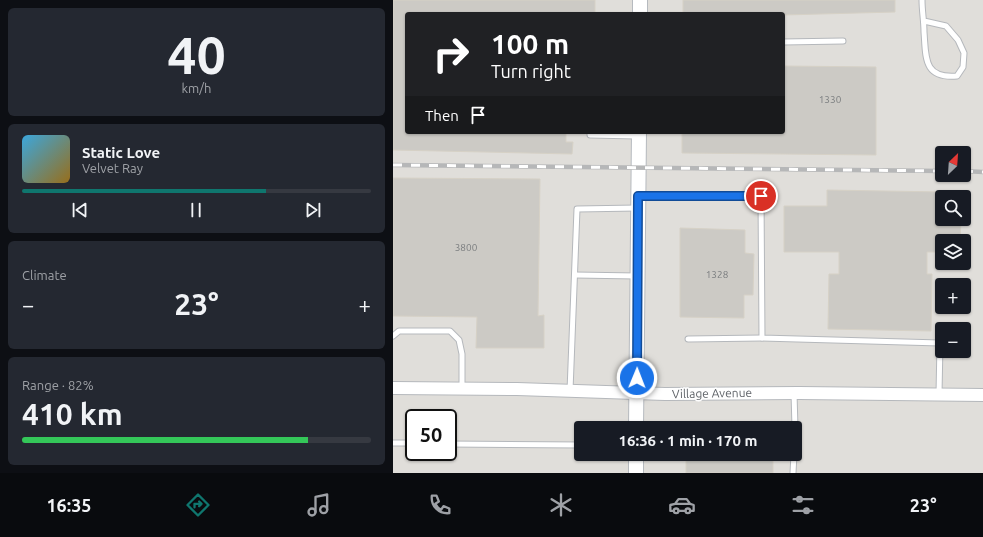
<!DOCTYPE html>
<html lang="en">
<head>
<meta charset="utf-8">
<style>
	body { margin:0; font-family:Ubuntu,sans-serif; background:#242831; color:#f1f3f6; height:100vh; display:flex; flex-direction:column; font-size:15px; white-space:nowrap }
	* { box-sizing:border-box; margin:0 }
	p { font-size:13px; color:#9ea1a6 }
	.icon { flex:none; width:22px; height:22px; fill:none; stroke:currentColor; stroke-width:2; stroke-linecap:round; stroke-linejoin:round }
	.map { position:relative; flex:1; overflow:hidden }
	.sheet { display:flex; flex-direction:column; gap:8px; padding:8px; background:#0d0f14; width:393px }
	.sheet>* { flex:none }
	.banner { position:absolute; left:12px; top:12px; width:380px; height:122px; border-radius:4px; box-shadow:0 1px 3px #0004; background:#202124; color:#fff; overflow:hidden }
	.needle { width:26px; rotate:25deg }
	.controls { position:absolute; left:542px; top:146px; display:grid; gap:8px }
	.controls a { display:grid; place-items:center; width:36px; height:36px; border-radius:4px; background:#171b24; box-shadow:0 1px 3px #0004; font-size:20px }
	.speed { position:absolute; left:12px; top:409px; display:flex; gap:8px; font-size:20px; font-weight:700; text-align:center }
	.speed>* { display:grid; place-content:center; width:52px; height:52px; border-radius:50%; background:#171b24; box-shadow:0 1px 3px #0004; line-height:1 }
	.speed .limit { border:2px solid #111; border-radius:6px; background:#fff; color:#111 }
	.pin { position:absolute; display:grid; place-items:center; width:34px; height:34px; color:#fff; margin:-17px; border:2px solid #fff; border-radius:50%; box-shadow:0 1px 4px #0007 }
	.me { position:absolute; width:44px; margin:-22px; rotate:1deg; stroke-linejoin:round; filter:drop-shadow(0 0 3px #0008) }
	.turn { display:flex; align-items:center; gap:14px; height:84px; padding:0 20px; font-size:18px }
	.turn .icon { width:52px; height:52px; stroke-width:2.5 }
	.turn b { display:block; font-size:28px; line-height:34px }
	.then { display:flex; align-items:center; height:38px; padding:0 20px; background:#0003; gap:8px; font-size:15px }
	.big { font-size:30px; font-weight:600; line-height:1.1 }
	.sheet .widget { flex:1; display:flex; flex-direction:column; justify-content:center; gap:6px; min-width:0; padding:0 14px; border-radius:6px; background:#242831 }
	.sheet .dial { align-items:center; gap:0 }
	.dial b { font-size:52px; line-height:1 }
	.song { display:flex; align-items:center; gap:12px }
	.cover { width:48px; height:48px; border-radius:6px; background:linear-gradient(135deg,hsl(200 70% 55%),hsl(40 70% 35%)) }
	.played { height:4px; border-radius:2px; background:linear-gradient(90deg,#0f766e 70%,#363941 70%) }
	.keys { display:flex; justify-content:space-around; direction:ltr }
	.heat { display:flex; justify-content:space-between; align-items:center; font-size:22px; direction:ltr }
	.charge { height:6px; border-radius:3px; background:linear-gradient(90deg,#34c759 82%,#363941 0) }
	.trip { position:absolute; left:181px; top:421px; width:228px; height:40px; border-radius:4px; background:#171b24; box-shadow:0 1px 3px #0004; font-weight:600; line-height:40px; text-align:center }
	.tab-bar { display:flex; height:64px; justify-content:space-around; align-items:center; background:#090b0e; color:#9ea1a6 }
	.tab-bar .icon { width:28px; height:28px }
	.tab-bar .current { color:#0f766e }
	.tab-bar b { font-size:18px; color:#f1f3f6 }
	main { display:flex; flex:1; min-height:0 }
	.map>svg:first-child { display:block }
	.industrial { fill:#e0deda; fill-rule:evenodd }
	.building { fill:#cccac5; stroke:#d6d1c6 }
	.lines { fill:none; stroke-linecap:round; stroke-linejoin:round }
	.service-casing { stroke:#b5b8bc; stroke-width:7 }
	.tertiary-casing { stroke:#b5b8bc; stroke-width:14 }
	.secondary-casing { stroke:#b6babf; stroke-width:16 }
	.service { stroke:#fff; stroke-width:5 }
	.tertiary { stroke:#fff; stroke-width:12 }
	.secondary { stroke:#fff; stroke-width:14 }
	.rail-casing { stroke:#b6b7b8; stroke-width:4.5 }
	.rail { stroke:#fff; stroke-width:3; stroke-dasharray:9; stroke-linecap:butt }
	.route-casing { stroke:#114b97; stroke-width:10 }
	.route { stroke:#1a73e8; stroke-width:7 }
	.labels { text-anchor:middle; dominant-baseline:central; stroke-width:3; stroke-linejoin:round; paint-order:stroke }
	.number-label { font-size:10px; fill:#7a7d7f }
	.street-label { font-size:12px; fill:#5f6368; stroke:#fff }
</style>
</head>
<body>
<main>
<section class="sheet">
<div class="widget dial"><b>40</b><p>km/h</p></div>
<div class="widget">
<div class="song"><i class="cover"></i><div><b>Static Love</b><p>Velvet Ray</p></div></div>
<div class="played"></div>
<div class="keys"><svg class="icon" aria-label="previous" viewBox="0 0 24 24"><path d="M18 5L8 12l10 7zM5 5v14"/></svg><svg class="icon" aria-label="pause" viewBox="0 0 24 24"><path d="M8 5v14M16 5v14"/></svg><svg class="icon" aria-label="next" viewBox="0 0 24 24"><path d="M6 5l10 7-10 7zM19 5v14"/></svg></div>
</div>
<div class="widget"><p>Climate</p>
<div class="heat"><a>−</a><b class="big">23°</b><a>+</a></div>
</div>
<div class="widget"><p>Range · 82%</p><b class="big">410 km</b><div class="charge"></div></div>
</section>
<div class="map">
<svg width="590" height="473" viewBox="0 0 590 473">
	<rect width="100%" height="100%" fill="#f1efe8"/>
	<path class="industrial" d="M0,0H590V473H0ZM14,14H390V132H14ZM549,153H571V175H549ZM549,197H571V219H549ZM549,241H571V263H549ZM549,285H571V307H549ZM549,329H571V351H549ZM21,418H55V452H21ZM188,428H402V454H188Z"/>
	<g class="building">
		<polygon points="0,0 202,0 202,14 14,14 14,132 173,132 173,142 180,142 179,154 0,150"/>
		<polygon points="290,0 502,0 502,12 390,15 390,14 290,14"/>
		<polygon points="390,66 483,67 483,155 289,153 289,132 390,132"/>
		<polygon points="0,178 147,179 145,316 151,315 151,348 83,348 84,317 0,316"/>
		<polygon points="434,190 549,192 549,219 568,219 567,241 549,241 549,252 534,252 534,274 539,274 538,331 435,329 436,274 446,274 446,252 391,252 391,206 434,206"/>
		<polygon points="287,228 352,230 352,253 361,254 360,295 351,295 351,318 287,317"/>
		<rect x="293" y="454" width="87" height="19"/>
	</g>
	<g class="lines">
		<defs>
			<g id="service">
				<path d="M529,0C529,11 531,21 531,32C533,57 530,79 564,76L570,67L571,53L565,40L553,26L531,21"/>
				<polyline points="390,42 450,41"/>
				<polyline points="197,132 197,135 244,136"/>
				<polyline points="247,196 368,196 369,338 547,343 546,394"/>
				<polyline points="182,275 244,276"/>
				<polyline points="0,336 6,331 57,331 66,340 69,354 69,388"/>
				<polyline points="295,339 369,338"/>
				<polyline points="177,391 184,209 244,208"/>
				<polyline points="401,393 402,428"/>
				<polyline points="402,431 402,437"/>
				<polyline points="0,443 21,443"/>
				<polyline points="55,444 188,445"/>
				<polyline points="400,473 401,454"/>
			</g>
			<polyline id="tertiary" points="0,388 124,389 272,394 406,393 590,395"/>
			<g id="secondary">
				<polyline points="247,14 247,0"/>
				<polyline points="243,428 246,132"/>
				<polyline points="243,473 243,454"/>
			</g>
		</defs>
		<use href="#service" class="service-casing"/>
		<use href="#tertiary" class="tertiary-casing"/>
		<use href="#secondary" class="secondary-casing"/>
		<use href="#service" class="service"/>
		<use href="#tertiary" class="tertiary"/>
		<use href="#secondary" class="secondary"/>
		<defs>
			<g id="rail">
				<polyline points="0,165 549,171"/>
				<polyline points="571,171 590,172"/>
			</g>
		</defs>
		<use href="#rail" class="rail-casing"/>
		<use href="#rail" class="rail"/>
	</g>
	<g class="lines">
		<defs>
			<polyline id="route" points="244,378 245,196 368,196"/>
		</defs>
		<use href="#route" class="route-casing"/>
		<use href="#route" class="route"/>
	</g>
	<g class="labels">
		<g class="number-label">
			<text x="437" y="99">1330</text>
			<text x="73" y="247">3800</text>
			<text x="324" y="274">1328</text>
		</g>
		<g class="street-label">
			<text transform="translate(319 393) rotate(-1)">Village Avenue</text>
		</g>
	</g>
</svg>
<div class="controls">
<a><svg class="needle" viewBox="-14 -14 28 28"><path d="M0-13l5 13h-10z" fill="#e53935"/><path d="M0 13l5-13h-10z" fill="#9ea1a6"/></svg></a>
<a><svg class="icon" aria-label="search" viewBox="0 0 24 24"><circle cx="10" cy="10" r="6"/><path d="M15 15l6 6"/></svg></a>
<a><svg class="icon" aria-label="layers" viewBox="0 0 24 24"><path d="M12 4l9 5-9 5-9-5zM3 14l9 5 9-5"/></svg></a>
<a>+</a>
<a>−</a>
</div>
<div class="speed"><div class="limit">50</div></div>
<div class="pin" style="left:368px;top:196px;background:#d93025"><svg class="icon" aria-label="arrive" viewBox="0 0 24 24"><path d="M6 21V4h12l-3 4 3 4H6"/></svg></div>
<svg class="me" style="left:244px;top:378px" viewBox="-20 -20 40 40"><circle r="17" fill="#1a73e8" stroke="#fff" stroke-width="3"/><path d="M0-11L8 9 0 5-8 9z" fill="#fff"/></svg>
<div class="trip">16:36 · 1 min · 170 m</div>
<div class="banner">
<div class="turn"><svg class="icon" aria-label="right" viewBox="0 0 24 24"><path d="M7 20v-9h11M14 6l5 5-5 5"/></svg><div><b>100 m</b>Turn right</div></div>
<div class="then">Then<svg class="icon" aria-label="arrive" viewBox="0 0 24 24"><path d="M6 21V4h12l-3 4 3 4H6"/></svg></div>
</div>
</div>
</main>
<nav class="tab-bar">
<b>16:35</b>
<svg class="icon current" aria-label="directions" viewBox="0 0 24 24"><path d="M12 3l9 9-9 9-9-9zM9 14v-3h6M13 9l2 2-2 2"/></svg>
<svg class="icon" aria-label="music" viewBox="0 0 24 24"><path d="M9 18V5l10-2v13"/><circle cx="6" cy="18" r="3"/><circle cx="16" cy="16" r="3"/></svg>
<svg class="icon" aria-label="phone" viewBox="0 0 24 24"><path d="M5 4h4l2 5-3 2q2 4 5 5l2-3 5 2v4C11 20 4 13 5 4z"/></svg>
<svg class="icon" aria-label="climate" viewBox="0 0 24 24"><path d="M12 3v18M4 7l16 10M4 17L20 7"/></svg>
<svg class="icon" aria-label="car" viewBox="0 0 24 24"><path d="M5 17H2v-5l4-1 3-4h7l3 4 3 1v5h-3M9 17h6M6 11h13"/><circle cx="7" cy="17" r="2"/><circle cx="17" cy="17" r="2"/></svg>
<svg class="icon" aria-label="filters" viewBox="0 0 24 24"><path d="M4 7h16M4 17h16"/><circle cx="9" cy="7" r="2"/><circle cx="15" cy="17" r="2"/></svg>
<b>23°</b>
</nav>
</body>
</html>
